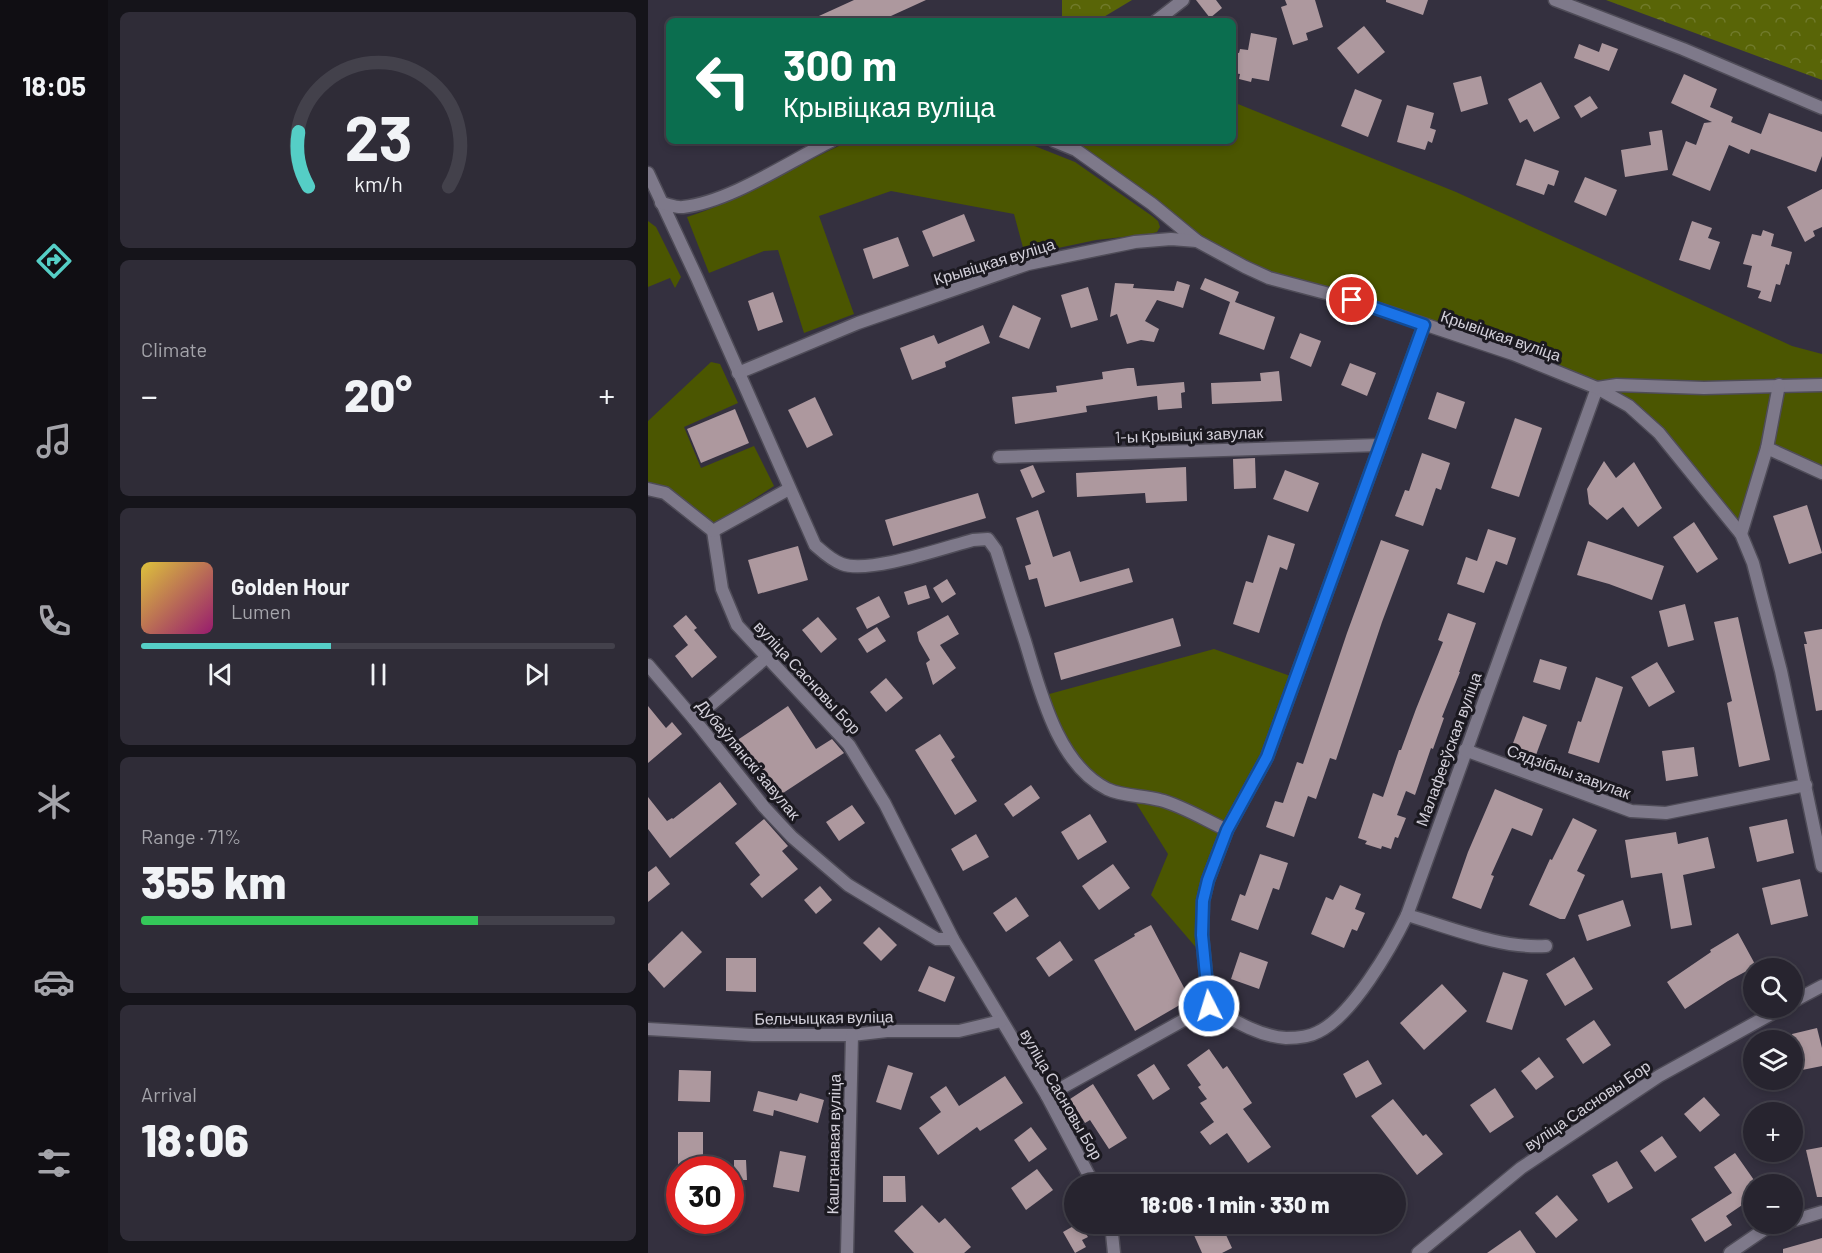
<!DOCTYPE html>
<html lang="en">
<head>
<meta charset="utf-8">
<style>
	body { margin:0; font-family:Barlow,sans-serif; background:#2f2c37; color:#f1f3f6; height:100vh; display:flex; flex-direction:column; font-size:22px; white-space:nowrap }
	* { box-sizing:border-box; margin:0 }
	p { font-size:20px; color:#a4a4aa }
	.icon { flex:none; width:33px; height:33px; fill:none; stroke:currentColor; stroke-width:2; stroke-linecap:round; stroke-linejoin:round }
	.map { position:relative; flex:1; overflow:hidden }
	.sheet { display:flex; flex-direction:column; gap:12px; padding:12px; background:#15141a; width:540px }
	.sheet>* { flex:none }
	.top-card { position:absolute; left:18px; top:18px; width:570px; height:126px; border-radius:9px; box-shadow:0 3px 9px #0003,0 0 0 2px #43414b; background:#0b6e4f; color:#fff; overflow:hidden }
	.buttons { position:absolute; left:1095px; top:958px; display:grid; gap:12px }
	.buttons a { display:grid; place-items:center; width:60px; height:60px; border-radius:50%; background:#27242f; box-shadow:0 3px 9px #0003,0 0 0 2px #43414b; font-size:30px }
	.speed { position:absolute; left:18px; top:1156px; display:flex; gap:12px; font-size:30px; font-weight:700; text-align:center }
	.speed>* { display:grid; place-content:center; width:78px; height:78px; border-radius:50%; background:#27242f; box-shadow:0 3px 9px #0003,0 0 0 2px #43414b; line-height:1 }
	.speed .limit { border:9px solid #d22; background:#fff; color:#111 }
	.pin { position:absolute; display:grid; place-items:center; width:51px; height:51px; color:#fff; margin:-26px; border:3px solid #fff; border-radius:50%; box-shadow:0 2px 6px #0007 }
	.me { position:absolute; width:66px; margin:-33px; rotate:355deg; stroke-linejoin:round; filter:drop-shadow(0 0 4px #0008) }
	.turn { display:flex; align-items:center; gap:21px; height:126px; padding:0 18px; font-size:27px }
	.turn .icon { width:78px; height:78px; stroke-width:2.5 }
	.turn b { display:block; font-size:42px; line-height:51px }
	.big { font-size:45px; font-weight:800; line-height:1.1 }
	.sheet .card { flex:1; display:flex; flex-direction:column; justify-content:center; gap:9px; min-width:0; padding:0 21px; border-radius:9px; background:#2f2c37 }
	.sheet .dial { align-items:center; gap:0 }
	.dial svg { height:156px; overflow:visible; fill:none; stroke:#43414b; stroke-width:7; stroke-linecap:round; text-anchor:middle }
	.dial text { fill:#f1f3f6; stroke:none }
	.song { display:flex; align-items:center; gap:18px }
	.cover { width:72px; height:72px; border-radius:9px; background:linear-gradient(135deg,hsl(50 70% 55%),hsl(320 70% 35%)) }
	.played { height:6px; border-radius:3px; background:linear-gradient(90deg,#55cec6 40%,#43414b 40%) }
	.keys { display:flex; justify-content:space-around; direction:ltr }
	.heat { display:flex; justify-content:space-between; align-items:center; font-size:33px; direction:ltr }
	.charge { height:9px; border-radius:4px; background:linear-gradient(90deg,#34c759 71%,#43414b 0) }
	.trip { position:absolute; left:416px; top:1174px; width:342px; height:60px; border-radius:30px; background:#27242f; box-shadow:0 3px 9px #0003,0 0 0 2px #43414b; font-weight:800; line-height:60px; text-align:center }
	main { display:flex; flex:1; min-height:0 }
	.menu { display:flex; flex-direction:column; width:108px; justify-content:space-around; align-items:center; background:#100e13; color:#a4a4aa }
	.menu .icon { width:42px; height:42px }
	.menu .selected { color:#55cec6 }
	.menu b { font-size:27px; color:#f1f3f6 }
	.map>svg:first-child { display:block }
	.green { fill:#4b5601 }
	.forest { fill:url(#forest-crowns) }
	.building { fill:#ad989e }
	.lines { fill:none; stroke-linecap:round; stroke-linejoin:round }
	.street-casing { stroke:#4f4c58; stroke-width:15 }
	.street { stroke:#7e798a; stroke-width:12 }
	.route-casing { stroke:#114b97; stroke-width:15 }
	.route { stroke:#1a73e8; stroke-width:10 }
	.labels { text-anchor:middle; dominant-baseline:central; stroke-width:6; stroke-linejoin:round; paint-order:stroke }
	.street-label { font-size:16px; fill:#d3d0da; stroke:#1b1920 }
</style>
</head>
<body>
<main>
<nav class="menu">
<b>18:05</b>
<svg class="icon selected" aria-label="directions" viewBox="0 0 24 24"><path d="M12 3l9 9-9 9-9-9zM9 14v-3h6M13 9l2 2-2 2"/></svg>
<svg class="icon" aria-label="music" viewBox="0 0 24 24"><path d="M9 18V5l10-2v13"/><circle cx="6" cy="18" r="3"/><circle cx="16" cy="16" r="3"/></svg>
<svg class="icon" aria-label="phone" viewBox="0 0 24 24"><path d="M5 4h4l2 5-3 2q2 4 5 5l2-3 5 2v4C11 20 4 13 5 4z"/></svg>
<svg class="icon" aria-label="climate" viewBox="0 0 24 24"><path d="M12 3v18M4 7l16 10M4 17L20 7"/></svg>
<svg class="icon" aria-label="car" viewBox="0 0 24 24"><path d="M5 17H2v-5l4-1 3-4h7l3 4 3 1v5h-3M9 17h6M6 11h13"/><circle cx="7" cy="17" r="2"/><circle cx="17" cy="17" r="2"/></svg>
<svg class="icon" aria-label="filters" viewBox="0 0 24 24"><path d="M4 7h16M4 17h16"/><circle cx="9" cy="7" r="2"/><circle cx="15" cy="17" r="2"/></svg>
</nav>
<section class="sheet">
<div class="card dial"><svg viewBox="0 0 100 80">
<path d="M14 69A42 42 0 1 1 86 69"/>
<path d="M14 69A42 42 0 0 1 9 41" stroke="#55cec6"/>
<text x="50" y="56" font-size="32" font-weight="700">23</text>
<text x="50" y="72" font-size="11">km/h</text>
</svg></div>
<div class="card"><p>Climate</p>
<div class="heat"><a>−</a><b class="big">20°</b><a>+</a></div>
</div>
<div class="card">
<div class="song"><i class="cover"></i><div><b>Golden Hour</b><p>Lumen</p></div></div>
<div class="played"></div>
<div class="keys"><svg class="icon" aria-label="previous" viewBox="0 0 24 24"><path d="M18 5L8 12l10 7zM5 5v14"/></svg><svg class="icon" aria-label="pause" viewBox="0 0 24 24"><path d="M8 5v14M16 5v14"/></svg><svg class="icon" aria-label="next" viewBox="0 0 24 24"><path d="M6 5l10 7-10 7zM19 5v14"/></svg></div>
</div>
<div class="card"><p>Range · 71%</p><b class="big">355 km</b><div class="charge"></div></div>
<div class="card"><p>Arrival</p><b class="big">18:06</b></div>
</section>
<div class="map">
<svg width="1174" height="1253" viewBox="0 0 1174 1253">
	<defs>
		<pattern id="forest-crowns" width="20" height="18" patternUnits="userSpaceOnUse" patternTransform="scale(1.5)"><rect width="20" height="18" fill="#596507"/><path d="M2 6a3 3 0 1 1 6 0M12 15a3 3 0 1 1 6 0" fill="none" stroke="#707a2b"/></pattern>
	</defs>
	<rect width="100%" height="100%" fill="#34303f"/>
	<g class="green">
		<polygon points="585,102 808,192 1144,346 1174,354 1174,473 1119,449 1093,534 1011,433 949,388 597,267 406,141 585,141"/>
		<path d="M202,141H374L427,162L504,216L510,221L512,227L509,232L502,234L448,240L377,255L366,214L243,191L171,216L206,314L156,333L130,250L116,251L61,273L39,217C95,200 148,165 202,141Z"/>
		<polygon points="0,221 8,227 33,277 27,288 22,278 0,287"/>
		<polygon points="63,362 72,364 90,403 36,427 53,468 106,446 126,486 65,525 21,488 0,484 0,421"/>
		<polygon points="566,649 648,678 560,880 557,958 503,895 520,854 483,795 469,793 428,763 394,696"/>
	</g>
	<g class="forest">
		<polygon points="414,0 484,0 449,21 414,21"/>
		<polygon points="958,0 1174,0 1174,80"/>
	</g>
	<g class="building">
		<polygon points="206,0 278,0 232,21 160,21"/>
		<polygon points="548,0 568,0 574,8 562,18"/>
		<polygon points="637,0 667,0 675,27 658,33 660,40 645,45 633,7 639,5"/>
		<polygon points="738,0 780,0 775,15 738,2"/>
		<polygon points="716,26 737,52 710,74 689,48"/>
		<polygon points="603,33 629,38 621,81 604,78 603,82 591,79 592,74 585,73 585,52 591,53 592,49 600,50"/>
		<polygon points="954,43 970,49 961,71 926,58 931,44 951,52"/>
		<polygon points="1036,74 1069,89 1062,107 1085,117 1083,122 1113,134 1121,113 1174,132 1174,156 1168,172 1103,149 1101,154 1081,145 1062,191 1024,175 1038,141 1048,145 1056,123 1064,122 1023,103"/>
		<polygon points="833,76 840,104 813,112 805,83"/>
		<polygon points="893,82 912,118 886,132 879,119 872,123 860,99"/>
		<polygon points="707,89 734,100 720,137 693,126"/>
		<polygon points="942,96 950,108 933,118 926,106"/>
		<polygon points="759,105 786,113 782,128 788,130 784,143 780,141 777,150 749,142"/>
		<polygon points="1014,130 1020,170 977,177 973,150 1003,145 1001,132"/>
		<polygon points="877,159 911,171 906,186 900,184 896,195 868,185"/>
		<polygon points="937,177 969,190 958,216 926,202"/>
		<polygon points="1174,189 1174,227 1165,231 1167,236 1157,242 1139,207"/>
		<polygon points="316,214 327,241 285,257 274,231"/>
		<polygon points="1044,221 1064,228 1060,238 1072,242 1062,270 1031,260"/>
		<polygon points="1115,230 1126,234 1123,246 1144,252 1141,265 1138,264 1132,285 1128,284 1123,302 1110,298 1113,291 1099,287 1104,266 1095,264 1104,234 1113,236"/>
		<polygon points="250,237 261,266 225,279 215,249"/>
		<polygon points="557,278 591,292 587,302 627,317 616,350 571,334 582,302 552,289"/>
		<polygon points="529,281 542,285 535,308 509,300 497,321 511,329 506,342 493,340 479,344 469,314 462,317 467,283 486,284 485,288 526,291"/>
		<polygon points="440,287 450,320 423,328 413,295"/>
		<polygon points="125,292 135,322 110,331 100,301"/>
		<polygon points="365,305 393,318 381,349 351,337"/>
		<polygon points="335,325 342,343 297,362 298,367 264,380 252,348 286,335 290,344"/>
		<polygon points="652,333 673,341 663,367 642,358"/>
		<polygon points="702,363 728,373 719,396 693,385"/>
		<polygon points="480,368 486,368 489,386 536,382 537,392 533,393 534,408 510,410 509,396 438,406 439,412 367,424 364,397 409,392 408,386 455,379 454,372"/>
		<polygon points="631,371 634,401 564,404 563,383 613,381 612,373"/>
		<polygon points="789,392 817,402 808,429 780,419"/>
		<polygon points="167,397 185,435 159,448 140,410"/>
		<polygon points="87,409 101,443 53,463 39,429"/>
		<polygon points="867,418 894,428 871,497 843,488"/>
		<polygon points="774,453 802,463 793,490 788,488 775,526 747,516 757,490 761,491"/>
		<polygon points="607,458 608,488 586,489 585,459"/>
		<polygon points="956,461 968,478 986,462 1014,508 990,527 975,507 959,520 941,504 939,489"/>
		<polygon points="385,465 397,492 384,498 372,470"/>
		<polygon points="538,467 539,501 498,503 497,493 429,497 428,473"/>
		<polygon points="637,470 671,483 660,512 625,499"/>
		<polygon points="330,493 338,518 245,546 237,520"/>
		<polygon points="1159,505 1174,553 1141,564 1125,516"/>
		<polygon points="390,510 405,557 422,551 432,582 481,568 485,582 397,607 389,578 381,580 377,566 383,564 368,518"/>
		<polygon points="1046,522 1070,559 1049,573 1025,537"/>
		<polygon points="840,529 868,538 859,565 848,561 836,593 809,584 818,557 829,561"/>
		<polygon points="620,535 647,544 639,570 632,567 611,633 585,624 598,581 605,583"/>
		<polygon points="733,540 761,550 734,622 688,760 682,758 668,799 660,796 646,837 618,827 627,801 635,803 649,762 655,764 699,633"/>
		<polygon points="940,541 1016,566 1004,600 961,584 929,575"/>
		<polygon points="150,546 160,580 110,594 100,560"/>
		<polygon points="299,579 308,594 294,603 285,588"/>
		<polygon points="278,585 282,598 260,605 256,592"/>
		<polygon points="231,596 242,617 219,629 208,608"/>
		<polygon points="1037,604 1046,640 1020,647 1011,611"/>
		<polygon points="800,613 828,623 811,672 812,672 794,717 796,718 785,749 783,748 767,795 758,791 749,815 758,818 750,838 747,837 743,849 734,846 733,849 717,844 719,841 710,838 725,793 735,797 751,750 753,750 768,709 795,642 790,640"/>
		<polygon points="38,615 49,628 46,630 69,657 44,678 27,656 40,645 25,626"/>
		<polygon points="300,615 311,634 292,645 308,668 285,685 278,663 282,660 271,641 269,632"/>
		<polygon points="170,617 189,639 173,653 154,630"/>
		<polygon points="1090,617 1122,760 1091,767 1079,703 1084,701 1066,622"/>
		<polygon points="525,618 533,646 413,680 406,653"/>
		<polygon points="229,627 238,641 219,653 210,639"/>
		<polygon points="1174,629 1174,710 1168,711 1156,644 1159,644 1156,632"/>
		<polygon points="892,659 919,667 912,690 885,682"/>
		<polygon points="1009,662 1027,692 1001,707 983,677"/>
		<polygon points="948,677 975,687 951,763 920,753 930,721 933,722"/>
		<polygon points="238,678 255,698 238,712 222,692"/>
		<polygon points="0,706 18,728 24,722 34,734 0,763"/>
		<polygon points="140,706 168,749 184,739 196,753 129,797 109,767 106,769 88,741"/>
		<polygon points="875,716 899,725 888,755 864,746"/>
		<polygon points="292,734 307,757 303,760 329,801 307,815 267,750"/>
		<polygon points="1046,747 1050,776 1018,781 1014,751"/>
		<polygon points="72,782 89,804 22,858 0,829 0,797 19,821 24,818 25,819"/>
		<polygon points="383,785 392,798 365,817 356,804"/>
		<polygon points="847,789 895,809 884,836 864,828 843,875 846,876 833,909 804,898 820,852"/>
		<polygon points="204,805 217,823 191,841 178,822"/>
		<polygon points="442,814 459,842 430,860 413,832"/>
		<polygon points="925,818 949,830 929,871 937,875 917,919 912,919 881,905 902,859 904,860"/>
		<polygon points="116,819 140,846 134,851 150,869 114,898 102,884 112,875 87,843"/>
		<polygon points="1139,819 1146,853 1109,862 1101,827"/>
		<polygon points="1028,832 1030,844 1060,837 1067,868 1035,875 1044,925 1023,929 1014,873 983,878 977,840"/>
		<polygon points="328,834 341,857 315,871 303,849"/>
		<polygon points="612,854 640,863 631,890 625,888 610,930 583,920 592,894 597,896"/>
		<polygon points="465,864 482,888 451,910 434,886"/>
		<polygon points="8,866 22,884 0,902 0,872"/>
		<polygon points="1152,879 1160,916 1123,925 1114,888"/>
		<polygon points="692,885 713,894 707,909 717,913 709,931 704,929 696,948 663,934 678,897 685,900"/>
		<polygon points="172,886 184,900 168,914 156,900"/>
		<polygon points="368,897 381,916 358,932 345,913"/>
		<polygon points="975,900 983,926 939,941 930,915"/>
		<polygon points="503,925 542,999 487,1031 446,960 487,936 486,934"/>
		<polygon points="231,927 249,945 233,961 215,943"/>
		<polygon points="34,931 54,952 16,988 0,970 0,964"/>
		<polygon points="1090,933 1108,966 1080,981 1037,1009 1019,982 1063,952 1062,950"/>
		<polygon points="412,941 425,960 401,977 388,958"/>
		<polygon points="592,952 620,962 611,989 583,979"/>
		<polygon points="926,957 945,989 917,1006 898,974"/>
		<polygon points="78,958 108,958 108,992 78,991"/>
		<polygon points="281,966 307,977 297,1002 270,991"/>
		<polygon points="855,972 880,980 864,1030 838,1022"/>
		<polygon points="794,984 819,1011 776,1050 752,1023"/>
		<polygon points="946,1020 963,1045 935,1064 918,1039"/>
		<polygon points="1169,1028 1174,1048 1174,1066 1144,1072 1144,1034"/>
		<polygon points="561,1049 575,1069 579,1066 604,1103 595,1109 623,1147 600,1163 579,1133 562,1145 552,1132 566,1122 552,1103 559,1099 550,1087 553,1085 539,1065"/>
		<polygon points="891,1057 906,1077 888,1090 873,1071"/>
		<polygon points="720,1060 734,1084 708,1098 695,1074"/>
		<polygon points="506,1064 522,1089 505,1100 489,1075"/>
		<polygon points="240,1065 265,1073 253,1110 228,1102"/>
		<polygon points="31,1070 63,1071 62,1102 30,1101"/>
		<polygon points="357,1076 375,1103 332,1131 329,1127 290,1155 271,1128 293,1112 282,1097 298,1086 311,1106"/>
		<polygon points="445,1084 479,1138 461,1149 442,1120 437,1123 422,1099"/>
		<polygon points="847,1088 866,1117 842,1133 822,1105"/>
		<polygon points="110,1091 149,1101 152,1093 176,1100 170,1123 126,1110 125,1116 105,1111"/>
		<polygon points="1056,1097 1072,1115 1052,1132 1036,1114"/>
		<polygon points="745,1099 775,1136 778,1134 795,1154 769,1175 723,1116"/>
		<polygon points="383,1127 399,1149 381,1162 366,1140"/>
		<polygon points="30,1132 55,1132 55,1168 30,1167"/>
		<polygon points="1014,1136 1029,1157 1007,1172 992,1151"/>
		<polygon points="1174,1147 1174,1197 1169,1197 1158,1150"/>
		<polygon points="132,1151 158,1156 151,1192 125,1187"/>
		<polygon points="1087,1153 1106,1180 1106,1197 1078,1216 1084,1225 1057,1242 1043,1219 1084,1193 1066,1167"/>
		<polygon points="86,1160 98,1160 99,1180 82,1180 82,1166 86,1166"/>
		<polygon points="969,1161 985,1188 960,1203 944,1175"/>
		<polygon points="389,1169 405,1190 378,1210 363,1188"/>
		<polygon points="235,1176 257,1176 258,1202 235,1202"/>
		<polygon points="909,1195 930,1220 908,1238 887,1213"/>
		<polygon points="274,1205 291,1223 297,1218 323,1247 316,1253 266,1253 246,1231"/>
		<polygon points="429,1224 432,1224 440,1237 434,1240 438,1247 427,1253 415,1232"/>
		<polygon points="570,1224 573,1224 584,1248 574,1253 554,1253 546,1235"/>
		<polygon points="872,1230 888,1253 839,1253"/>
		<polygon points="1174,1238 1174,1253 1135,1253 1135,1249"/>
	</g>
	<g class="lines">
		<defs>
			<g id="street">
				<polyline points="907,0 1035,49 1174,108"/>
				<polyline points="508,21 535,0"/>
				<polyline points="406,141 428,150 504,204 549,241"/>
				<path d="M0,173L49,278L167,545C175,552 183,560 194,564C221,574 295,548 325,540L340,539L348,550C358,581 367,611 377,641C392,690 409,764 459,789C476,797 495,795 512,800C533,805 559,821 579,830"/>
				<path d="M13,203C20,204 28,208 35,207C82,202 140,162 183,141"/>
				<path d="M776,325L619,757L579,830L560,880L555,901L554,935L561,1006C585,1020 610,1036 638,1038C648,1038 661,1037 670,1032C704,1016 743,948 759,915L949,388"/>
				<polyline points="90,373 210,323 380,264 487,242 523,239 549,241 597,267 621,278 704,300 865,354 949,388 981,406 1011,433 1093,534 1105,563 1133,671 1174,866"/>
				<polyline points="949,388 969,385 1056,388 1174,385"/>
				<polyline points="1119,448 1174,473"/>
				<polyline points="351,457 731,445"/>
				<polyline points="0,489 17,493 65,531"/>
				<polyline points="65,531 74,589 89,625 201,745 237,804 305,939 399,1096 446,1185"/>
				<polyline points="65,531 141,489"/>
				<polyline points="1093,534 1119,448 1131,385"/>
				<polyline points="0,665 46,719 116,807 144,837 200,885 289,939 305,939"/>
				<polyline points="46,719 119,657"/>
				<polyline points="817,750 983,811 1018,813 1158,785"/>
				<path d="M759,915C801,927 853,949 898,946"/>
				<polyline points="1144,1002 1174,986"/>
				<polyline points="0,1029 105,1035 204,1035 239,1031 311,1031 353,1021"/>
				<polyline points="399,1096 561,1006"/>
				<polyline points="1144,1221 1174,1212"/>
				<polyline points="463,1224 466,1253"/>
				<polyline points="199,1253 204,1035"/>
				<polyline points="770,1253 873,1168 1011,1076 1134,1008"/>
				<polyline points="1082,1253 1117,1229 1133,1224"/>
			</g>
		</defs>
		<use href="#street" class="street-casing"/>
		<use href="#street" class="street"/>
	</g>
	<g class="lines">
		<defs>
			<polyline id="route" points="561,1006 554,935 555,901 560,880 579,830 619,757 776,325 704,300"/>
		</defs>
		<use href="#route" class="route-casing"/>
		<use href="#route" class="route"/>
	</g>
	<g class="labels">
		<g class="street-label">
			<text transform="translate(346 261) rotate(-17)">Крывіцкая вуліца</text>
			<text transform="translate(853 335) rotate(19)">Крывіцкая вуліца</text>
			<text transform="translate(541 434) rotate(-2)">1-ы Крывіцкі завулак</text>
			<text transform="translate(160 677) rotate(47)">вуліца Сасновы Бор</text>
			<text transform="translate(800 749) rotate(-70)">Малафееўская вуліца</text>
			<text transform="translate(101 759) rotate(50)">Дубаўлянскі завулак</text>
			<text transform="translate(921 771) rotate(20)">Сядзібны завулак</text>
			<text transform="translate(176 1017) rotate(-1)">Бельчыцкая вуліца</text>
			<text transform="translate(414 1094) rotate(60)">вуліца Сасновы Бор</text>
			<text transform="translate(939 1105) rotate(-34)">вуліца Сасновы Бор</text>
			<text transform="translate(185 1144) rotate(-89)">Каштанавая вуліца</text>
		</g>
	</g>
</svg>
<div class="buttons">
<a><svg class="icon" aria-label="search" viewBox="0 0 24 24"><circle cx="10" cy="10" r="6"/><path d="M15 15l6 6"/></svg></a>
<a><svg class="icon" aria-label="layers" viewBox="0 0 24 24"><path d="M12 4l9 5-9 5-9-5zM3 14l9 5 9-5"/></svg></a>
<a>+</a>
<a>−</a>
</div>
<div class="speed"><div class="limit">30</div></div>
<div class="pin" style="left:704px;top:300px;background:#d93025"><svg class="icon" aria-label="arrive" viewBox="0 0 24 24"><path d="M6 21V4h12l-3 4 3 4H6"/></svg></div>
<svg class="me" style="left:561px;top:1006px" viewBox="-20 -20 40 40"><circle r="17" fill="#1a73e8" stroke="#fff" stroke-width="3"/><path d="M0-11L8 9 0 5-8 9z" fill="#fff"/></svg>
<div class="trip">18:06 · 1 min · 330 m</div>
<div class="top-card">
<div class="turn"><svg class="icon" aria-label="left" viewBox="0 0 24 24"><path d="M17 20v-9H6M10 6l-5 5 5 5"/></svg><div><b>300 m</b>Крывіцкая вуліца</div></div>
</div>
</div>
</main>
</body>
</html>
